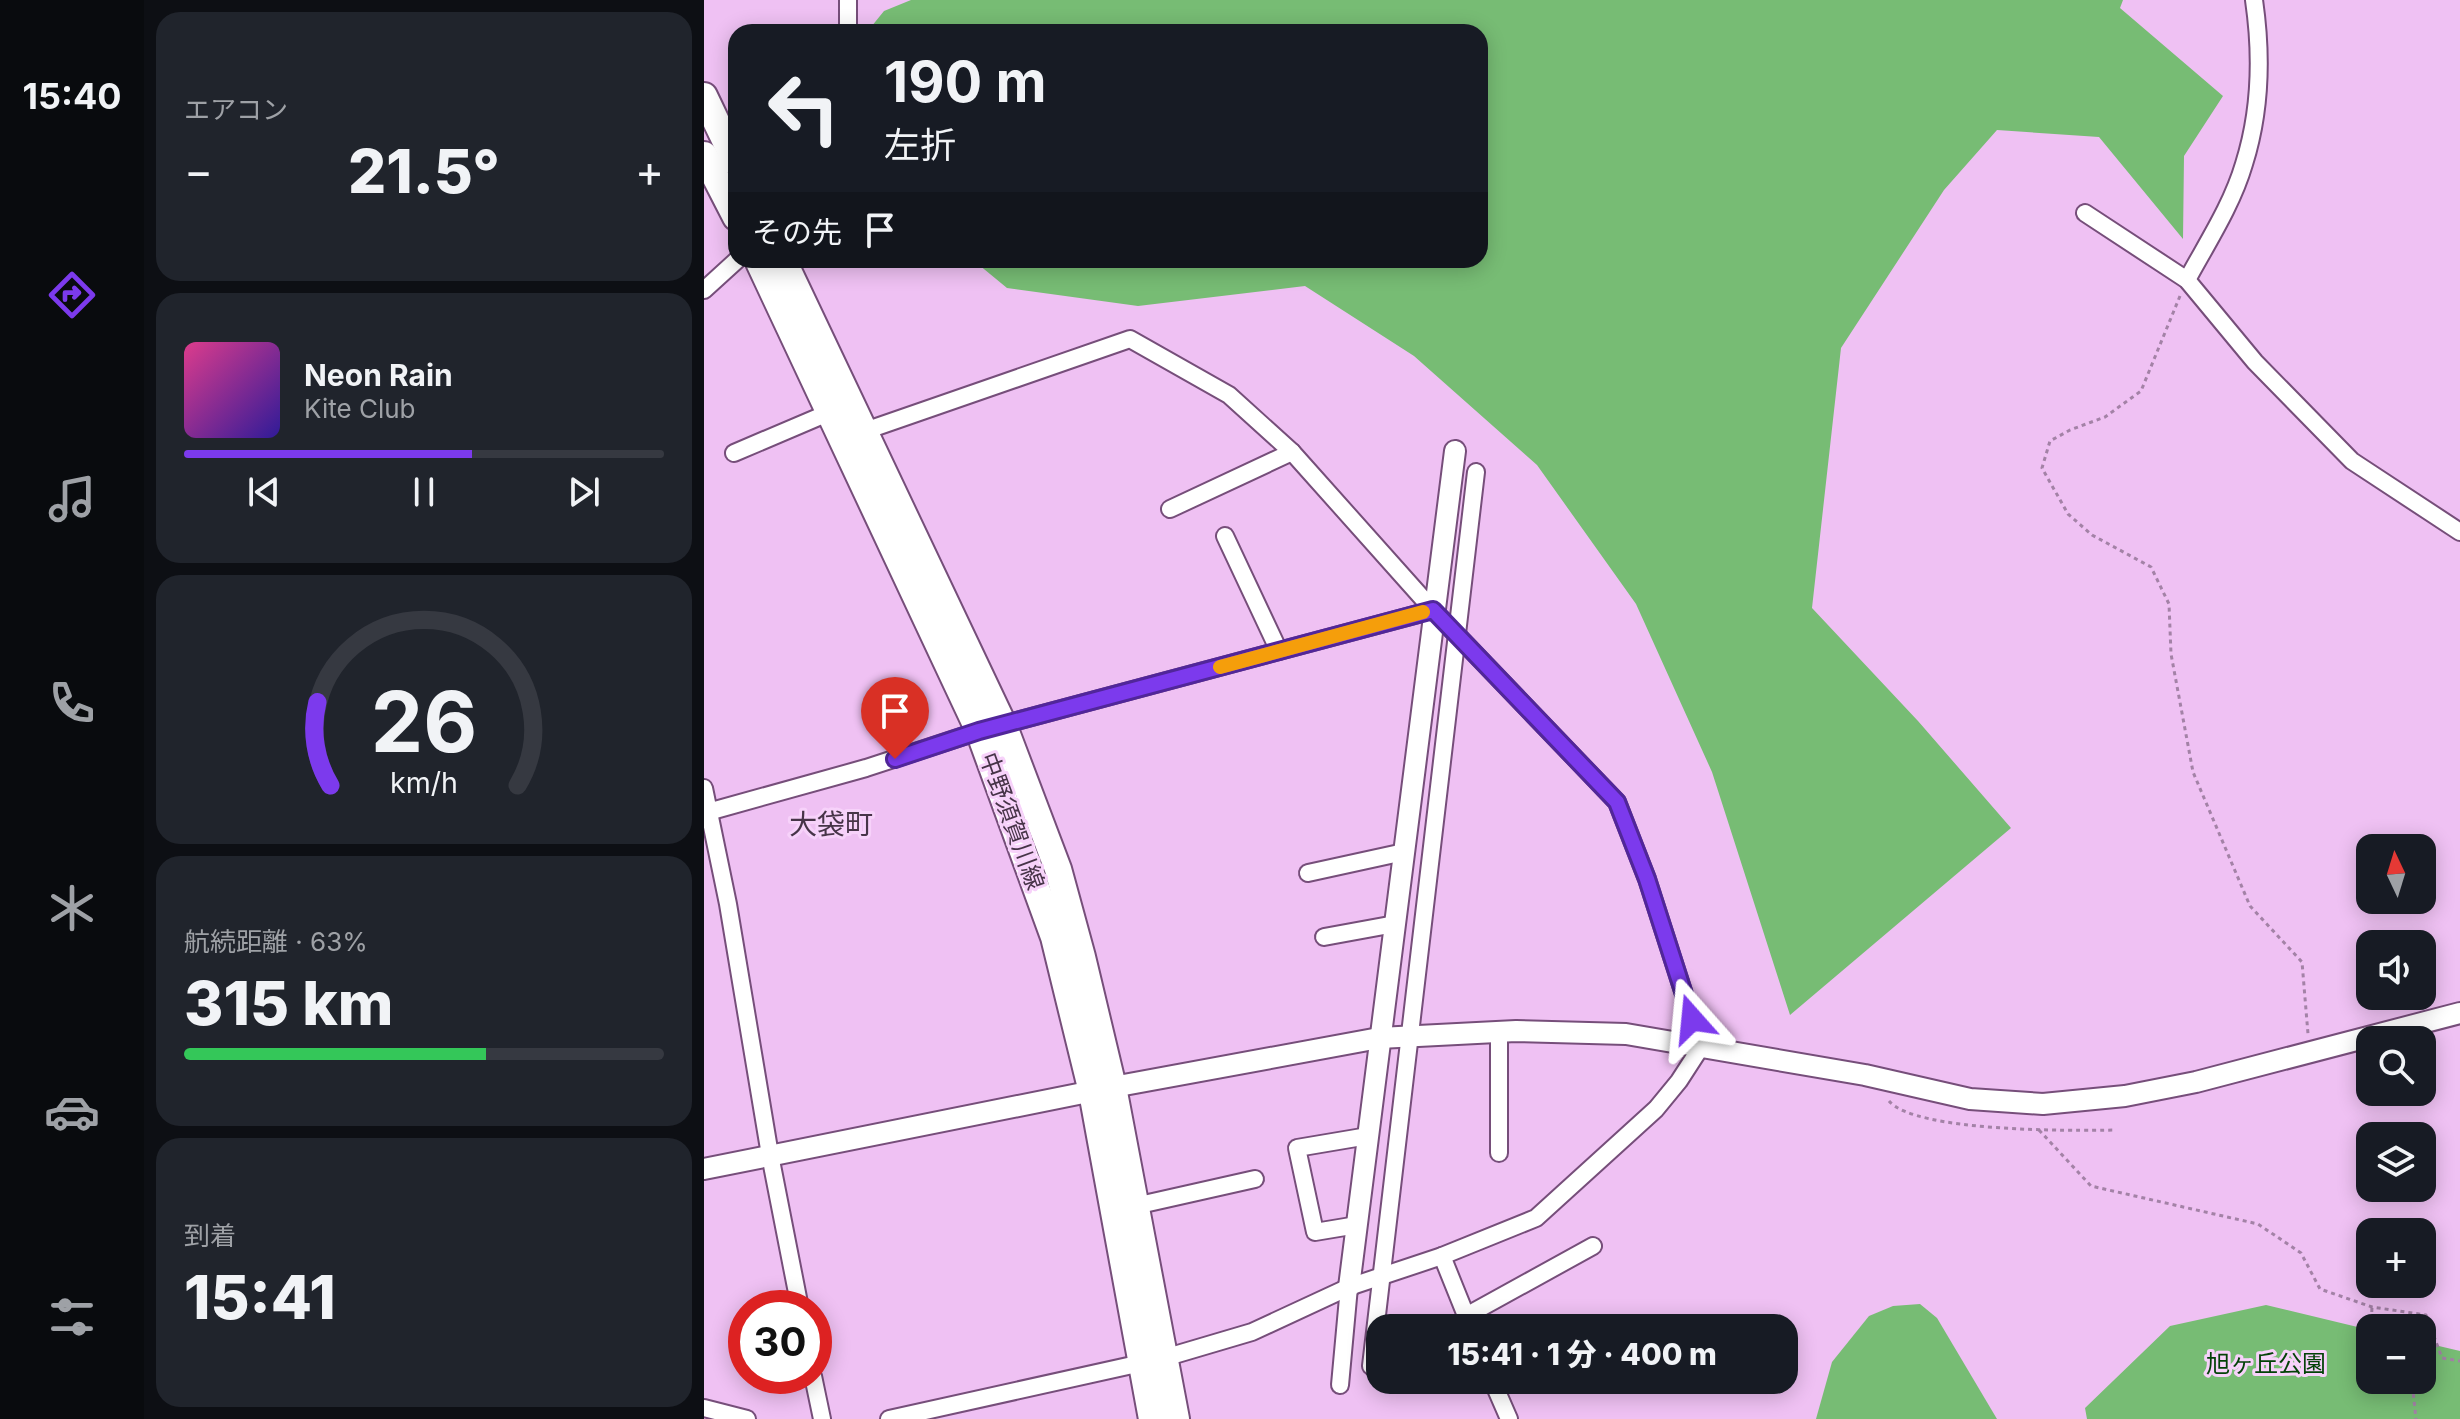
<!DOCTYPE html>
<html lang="ja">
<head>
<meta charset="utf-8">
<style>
	body { margin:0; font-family:Inter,"Noto Sans JP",sans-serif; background:#20242c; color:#f1f3f6; height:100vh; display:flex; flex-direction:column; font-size:30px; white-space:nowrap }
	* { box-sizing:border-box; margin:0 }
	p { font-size:26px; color:#9ea1a6 }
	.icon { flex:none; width:44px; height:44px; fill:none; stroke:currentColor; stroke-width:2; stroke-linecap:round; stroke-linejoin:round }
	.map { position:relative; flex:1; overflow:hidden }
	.details { display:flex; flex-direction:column; gap:12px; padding:12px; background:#0d0f14; width:560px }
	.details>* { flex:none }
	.top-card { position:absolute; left:24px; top:24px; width:760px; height:244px; border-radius:24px; box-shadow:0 4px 20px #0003; background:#171b24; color:#f1f3f6; overflow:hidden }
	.needle { width:52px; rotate:356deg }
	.buttons { position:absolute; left:1652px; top:834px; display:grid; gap:16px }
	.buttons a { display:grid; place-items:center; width:80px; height:80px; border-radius:16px; background:#171b24; box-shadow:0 4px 20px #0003; font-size:40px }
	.speed { position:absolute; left:24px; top:1290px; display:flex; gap:16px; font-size:40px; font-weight:700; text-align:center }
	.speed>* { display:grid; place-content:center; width:104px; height:104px; border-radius:50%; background:#171b24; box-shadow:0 4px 20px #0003; line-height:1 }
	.speed .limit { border:12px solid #d22; background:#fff; color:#111 }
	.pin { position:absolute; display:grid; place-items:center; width:68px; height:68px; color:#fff; margin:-82px -34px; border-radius:50% 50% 50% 0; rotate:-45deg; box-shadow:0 0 8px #0007 }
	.pin .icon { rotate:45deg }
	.me { position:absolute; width:88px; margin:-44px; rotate:342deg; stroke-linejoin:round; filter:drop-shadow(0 0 6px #0008) }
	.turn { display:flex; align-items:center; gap:28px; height:168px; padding:0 24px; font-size:36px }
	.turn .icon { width:104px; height:104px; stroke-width:2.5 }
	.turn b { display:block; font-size:56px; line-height:68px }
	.then { display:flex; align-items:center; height:76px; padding:0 24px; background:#0003; gap:16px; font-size:30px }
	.big { font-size:60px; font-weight:800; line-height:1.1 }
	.details .tile { flex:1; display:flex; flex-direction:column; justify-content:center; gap:12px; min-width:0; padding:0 28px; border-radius:24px; background:#20242c }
	.details .dial { align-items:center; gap:0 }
	.dial svg { height:208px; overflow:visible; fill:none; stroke:#363941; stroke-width:7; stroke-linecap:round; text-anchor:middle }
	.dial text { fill:#f1f3f6; stroke:none }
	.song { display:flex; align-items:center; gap:24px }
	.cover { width:96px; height:96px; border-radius:12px; background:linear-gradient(135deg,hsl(330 70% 55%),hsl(250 70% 35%)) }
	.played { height:8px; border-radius:4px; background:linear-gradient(90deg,#7c3aed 60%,#363941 60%) }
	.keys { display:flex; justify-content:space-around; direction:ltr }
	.heat { display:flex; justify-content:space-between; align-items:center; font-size:44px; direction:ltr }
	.charge { height:12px; border-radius:6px; background:linear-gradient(90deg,#34c759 63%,#363941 0) }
	.trip { position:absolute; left:662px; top:1314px; width:432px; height:80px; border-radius:24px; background:#171b24; box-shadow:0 4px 20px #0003; font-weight:800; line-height:80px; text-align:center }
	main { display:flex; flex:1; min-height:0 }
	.menu { display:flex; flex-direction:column; width:144px; justify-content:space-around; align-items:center; background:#090b0e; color:#9ea1a6 }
	.menu .icon { width:56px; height:56px }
	.menu .active { color:#7c3aed }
	.menu b { font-size:36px; color:#f1f3f6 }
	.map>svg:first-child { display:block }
	.green { fill:#77bc74 }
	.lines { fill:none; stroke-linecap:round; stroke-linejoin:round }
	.minor-casing { stroke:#764e7a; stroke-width:20 }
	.tertiary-casing { stroke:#764e7a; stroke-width:24 }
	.primary-casing { stroke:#764e7a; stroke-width:30 }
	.path { stroke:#a382a6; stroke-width:3; stroke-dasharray:4 4; stroke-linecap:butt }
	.minor { stroke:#fff; stroke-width:16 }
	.tertiary { stroke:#fff; stroke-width:20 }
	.primary { stroke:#fff; stroke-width:26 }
	.route-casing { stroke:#51269a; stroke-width:20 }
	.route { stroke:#7c3aed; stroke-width:14 }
	.slow { stroke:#f59e0b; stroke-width:14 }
	.labels { text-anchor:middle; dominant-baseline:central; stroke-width:6; stroke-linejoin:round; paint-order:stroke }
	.street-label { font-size:24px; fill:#473448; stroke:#f7d2fa }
	.park-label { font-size:24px; fill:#034207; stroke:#f7d2fa }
	.quarter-label { font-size:28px; fill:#473448; stroke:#f7d2fa }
</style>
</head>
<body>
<main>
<nav class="menu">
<b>15:40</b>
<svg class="icon active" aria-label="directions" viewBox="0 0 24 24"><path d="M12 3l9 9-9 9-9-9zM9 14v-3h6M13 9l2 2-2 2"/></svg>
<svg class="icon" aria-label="music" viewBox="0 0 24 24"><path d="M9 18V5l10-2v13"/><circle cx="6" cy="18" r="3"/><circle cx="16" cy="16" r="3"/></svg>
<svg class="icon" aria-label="phone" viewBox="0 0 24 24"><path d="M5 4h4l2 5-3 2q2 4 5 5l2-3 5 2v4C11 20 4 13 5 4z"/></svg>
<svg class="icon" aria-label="climate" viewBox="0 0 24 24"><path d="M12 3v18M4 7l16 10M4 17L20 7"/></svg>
<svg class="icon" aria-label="car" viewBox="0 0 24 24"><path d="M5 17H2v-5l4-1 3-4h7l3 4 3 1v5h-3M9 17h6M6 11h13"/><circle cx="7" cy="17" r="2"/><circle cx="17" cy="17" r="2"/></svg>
<svg class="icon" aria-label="filters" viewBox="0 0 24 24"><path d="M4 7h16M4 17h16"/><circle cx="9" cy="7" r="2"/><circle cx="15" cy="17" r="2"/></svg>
</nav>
<section class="details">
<div class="tile"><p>エアコン</p>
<div class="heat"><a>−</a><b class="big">21.5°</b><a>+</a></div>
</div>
<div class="tile">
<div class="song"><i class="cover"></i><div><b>Neon Rain</b><p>Kite Club</p></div></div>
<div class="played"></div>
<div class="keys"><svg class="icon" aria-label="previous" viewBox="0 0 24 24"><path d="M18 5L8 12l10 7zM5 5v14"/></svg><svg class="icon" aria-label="pause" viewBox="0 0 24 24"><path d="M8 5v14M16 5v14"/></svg><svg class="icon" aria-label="next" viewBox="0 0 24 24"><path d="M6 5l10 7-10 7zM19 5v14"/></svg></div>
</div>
<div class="tile dial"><svg viewBox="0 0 100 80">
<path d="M14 69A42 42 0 1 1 86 69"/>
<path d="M14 69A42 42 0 0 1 9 37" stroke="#7c3aed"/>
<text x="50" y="56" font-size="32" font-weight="700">26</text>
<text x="50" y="72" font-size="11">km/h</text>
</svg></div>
<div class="tile"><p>航続距離 · 63%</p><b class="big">315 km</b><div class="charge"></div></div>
<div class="tile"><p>到着</p><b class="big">15:41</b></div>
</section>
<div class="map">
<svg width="1756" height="1419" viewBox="0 0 1756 1419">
	<rect width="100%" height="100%" fill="#efc1f3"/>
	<g class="green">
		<polygon points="207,0 1419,0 1416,8 1519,96 1480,156 1479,239 1395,137 1293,130 1240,190 1137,348 1108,608 1214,721 1307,828 1086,1015 1008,772 932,604 833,465 710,356 601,286 434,306 303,288 269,260 776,260 776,32 163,32 180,11"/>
		<polygon points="1216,1304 1233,1318 1293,1419 1112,1419 1128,1362 1165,1316 1189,1306"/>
		<polygon points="1562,1305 1666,1330 1666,1380 1718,1380 1718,1342 1756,1351 1756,1419 1383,1419 1381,1408 1466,1326"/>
	</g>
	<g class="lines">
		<defs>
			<g id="minor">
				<polyline points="144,0 144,32"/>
				<polyline points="1381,213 1483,280 1551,362 1648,461 1756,532"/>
				<path d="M1483,280C1503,243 1528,205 1540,164C1557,110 1558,55 1550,0"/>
				<polyline points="0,290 33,260"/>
				<polyline points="155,433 426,339 525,395 588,452 729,610 913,802 943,879 997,1047 975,1081 952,1109 832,1218 738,1256 645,1287 548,1332 460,1358 185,1419"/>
				<polyline points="30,453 124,413"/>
				<polyline points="466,509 588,452"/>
				<polyline points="521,536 575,651"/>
				<polyline points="0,788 24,904 66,1155 96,1308"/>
				<polyline points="4,812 162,768 275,731 729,610"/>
				<polyline points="604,873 700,852"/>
				<polyline points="620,937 691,924"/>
				<polyline points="795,1031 795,1153"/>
				<polyline points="431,1206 551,1179"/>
				<polyline points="653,1225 611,1232 593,1148 664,1136"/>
				<polyline points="738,1256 767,1328"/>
				<polyline points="762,1316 889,1246"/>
				<polyline points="667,1366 772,472"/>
				<polyline points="109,1376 118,1419"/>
				<polyline points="788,1380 805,1419"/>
				<polyline points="636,1385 645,1287"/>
				<polyline points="0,1408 43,1419"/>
			</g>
			<g id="tertiary">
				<polyline points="0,813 4,812"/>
				<polyline points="0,1169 409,1087 675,1038 812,1031 922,1034 1161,1075 1266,1099 1339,1104 1421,1096 1492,1082 1756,1013"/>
				<polyline points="645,1287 751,451"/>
			</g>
			<g id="primary">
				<polyline points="0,96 32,163"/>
				<polyline points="0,155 32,217"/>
				<polyline points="54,260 275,731 350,937 388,1092 448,1419"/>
				<polyline points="79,260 299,724 354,869 378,957 409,1087 472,1419"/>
			</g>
		</defs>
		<use href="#minor" class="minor-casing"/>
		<use href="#tertiary" class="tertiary-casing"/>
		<use href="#primary" class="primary-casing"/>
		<g class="path">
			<polyline points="1476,296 1437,391 1401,417 1366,430 1346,441 1338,468 1364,514 1388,535 1447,567 1465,604 1467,654 1489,772 1546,906 1598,962 1604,1034"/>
			<path d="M1185,1101C1211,1132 1368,1131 1411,1130"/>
			<polyline points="1335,1130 1387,1186 1554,1224 1597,1253 1616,1289 1668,1307 1722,1315 1738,1358 1756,1361"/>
			<polyline points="1667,1328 1668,1307"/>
			<polyline points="1702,1380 1709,1391 1712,1419"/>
		</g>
		<use href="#minor" class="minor"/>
		<use href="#tertiary" class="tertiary"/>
		<use href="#primary" class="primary"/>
	</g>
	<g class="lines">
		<defs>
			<polyline id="route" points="191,759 275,731 729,610 913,802 943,879 988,1019"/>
		</defs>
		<use href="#route" class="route-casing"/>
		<use href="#route" class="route"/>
		<polyline class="slow" points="516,667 719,612"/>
	</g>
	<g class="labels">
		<g class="street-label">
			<text transform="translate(308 821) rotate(70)">中野須賀川線</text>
		</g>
		<g class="park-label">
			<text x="1562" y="1363">旭ヶ丘公園</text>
		</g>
		<g class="quarter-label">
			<text x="127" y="824">大袋町</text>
		</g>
	</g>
</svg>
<div class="buttons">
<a><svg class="needle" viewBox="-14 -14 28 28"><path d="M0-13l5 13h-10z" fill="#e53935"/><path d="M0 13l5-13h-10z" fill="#9ea1a6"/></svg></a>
<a><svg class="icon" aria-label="sound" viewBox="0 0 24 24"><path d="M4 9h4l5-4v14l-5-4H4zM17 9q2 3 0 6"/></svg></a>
<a><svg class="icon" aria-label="search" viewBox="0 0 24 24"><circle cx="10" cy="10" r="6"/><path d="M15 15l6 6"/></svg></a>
<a><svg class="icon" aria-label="layers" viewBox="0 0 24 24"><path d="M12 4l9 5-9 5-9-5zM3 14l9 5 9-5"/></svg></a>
<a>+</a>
<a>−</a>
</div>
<div class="speed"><div class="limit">30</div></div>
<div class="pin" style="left:191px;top:759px;background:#d93025"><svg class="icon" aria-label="arrive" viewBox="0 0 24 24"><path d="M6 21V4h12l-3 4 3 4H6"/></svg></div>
<svg class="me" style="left:988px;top:1019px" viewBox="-20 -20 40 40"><path d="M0-17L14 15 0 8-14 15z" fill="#7c3aed" stroke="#fff" stroke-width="4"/></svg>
<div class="trip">15:41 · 1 分 · 400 m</div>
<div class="top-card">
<div class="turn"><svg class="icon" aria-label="left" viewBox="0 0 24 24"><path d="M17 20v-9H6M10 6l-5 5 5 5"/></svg><div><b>190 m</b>左折</div></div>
<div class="then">その先<svg class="icon" aria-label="arrive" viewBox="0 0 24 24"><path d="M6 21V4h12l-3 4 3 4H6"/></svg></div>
</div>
</div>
</main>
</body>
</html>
